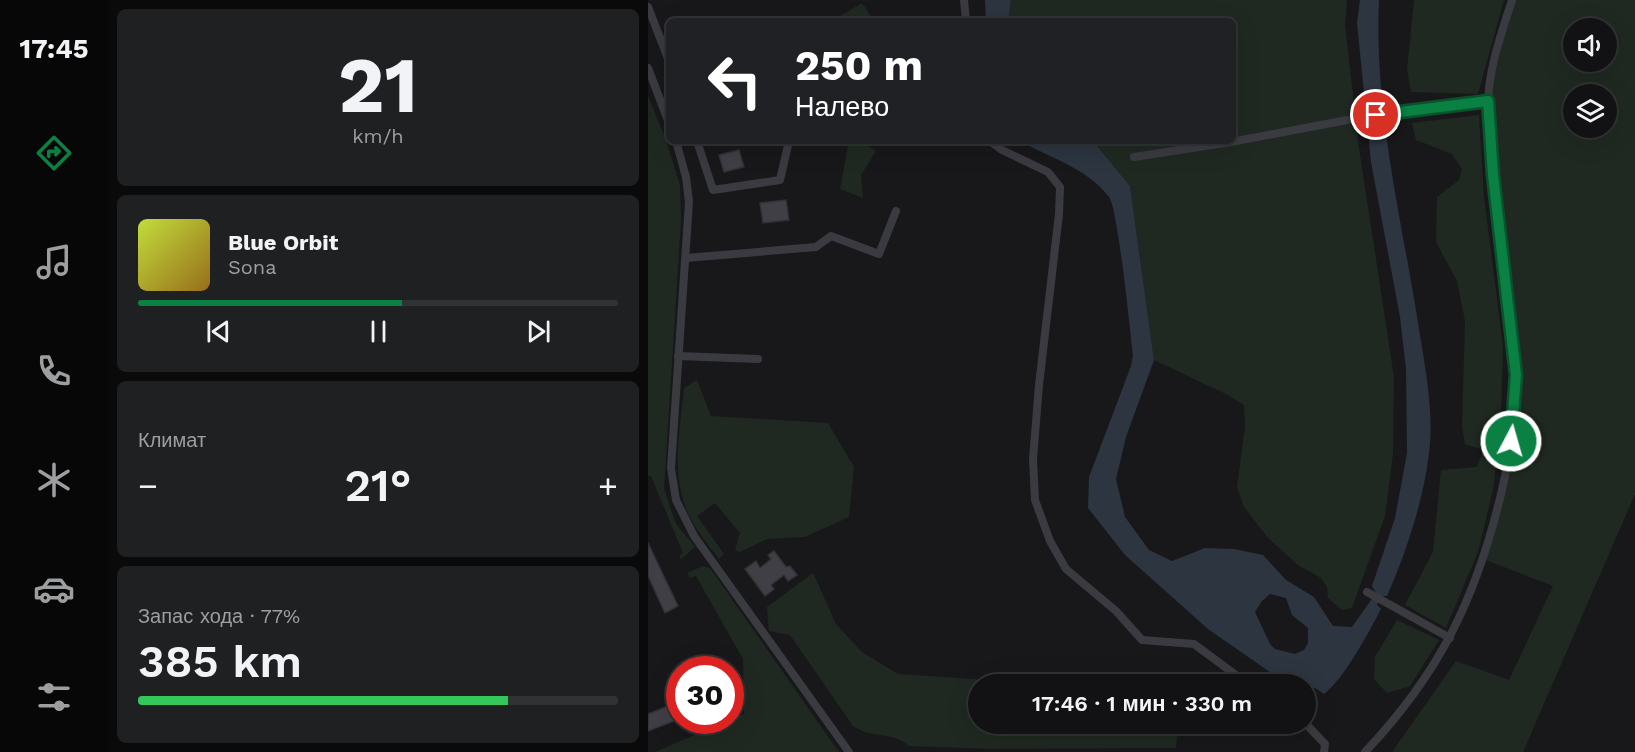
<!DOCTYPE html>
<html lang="ru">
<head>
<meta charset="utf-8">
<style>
	body { margin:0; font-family:"Work Sans",sans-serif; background:#1f2022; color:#f1f3f6; height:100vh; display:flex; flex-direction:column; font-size:22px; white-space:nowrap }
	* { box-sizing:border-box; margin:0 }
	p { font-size:20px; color:#9c9ea0 }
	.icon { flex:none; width:33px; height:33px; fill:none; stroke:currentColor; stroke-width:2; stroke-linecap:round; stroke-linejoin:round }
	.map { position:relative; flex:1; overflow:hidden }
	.side { display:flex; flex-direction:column; gap:9px; padding:9px; background:#0a0a0b; width:540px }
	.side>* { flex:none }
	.guide { position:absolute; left:18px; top:18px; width:570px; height:126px; border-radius:9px; box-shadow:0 6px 24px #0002,0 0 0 2px #313234; background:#202124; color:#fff; overflow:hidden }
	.buttons { position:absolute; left:915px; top:18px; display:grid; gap:12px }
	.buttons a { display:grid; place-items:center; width:54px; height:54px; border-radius:50%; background:#121214; box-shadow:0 6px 24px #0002,0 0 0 2px #313234; font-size:30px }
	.speed { position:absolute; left:18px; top:656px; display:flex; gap:12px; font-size:30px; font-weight:700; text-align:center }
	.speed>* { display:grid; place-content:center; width:78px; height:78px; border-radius:50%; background:#121214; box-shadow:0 6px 24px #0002,0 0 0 2px #313234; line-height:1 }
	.speed .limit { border:9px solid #d22; background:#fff; color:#111 }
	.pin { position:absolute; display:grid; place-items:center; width:51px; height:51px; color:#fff; margin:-26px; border:3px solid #fff; border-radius:50%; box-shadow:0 2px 6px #0007 }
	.me { position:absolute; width:66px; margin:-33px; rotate:6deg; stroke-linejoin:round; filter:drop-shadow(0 0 4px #0008) }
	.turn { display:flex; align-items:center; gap:21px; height:126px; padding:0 30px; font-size:27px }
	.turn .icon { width:78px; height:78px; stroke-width:2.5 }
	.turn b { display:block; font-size:42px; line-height:51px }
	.big { font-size:45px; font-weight:600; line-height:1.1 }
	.side .widget { flex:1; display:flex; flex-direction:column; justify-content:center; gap:9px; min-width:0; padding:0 21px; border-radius:9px; background:#1f2022 }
	.side .dial { align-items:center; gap:0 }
	.dial b { font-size:78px; line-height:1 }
	.song { display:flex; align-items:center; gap:18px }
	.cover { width:72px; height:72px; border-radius:9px; background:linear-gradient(135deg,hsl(70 70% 55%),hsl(40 70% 35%)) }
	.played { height:6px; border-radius:3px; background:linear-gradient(90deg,#0b8043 55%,#313234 55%) }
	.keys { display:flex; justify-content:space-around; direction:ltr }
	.heat { display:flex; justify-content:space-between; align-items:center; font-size:33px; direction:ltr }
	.charge { height:9px; border-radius:4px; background:linear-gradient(90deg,#34c759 77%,#313234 0) }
	.trip { position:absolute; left:320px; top:674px; width:348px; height:60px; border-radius:30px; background:#121214; box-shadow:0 6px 24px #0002,0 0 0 2px #313234; font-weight:600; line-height:60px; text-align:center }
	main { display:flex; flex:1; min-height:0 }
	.tabs { display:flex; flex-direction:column; width:108px; justify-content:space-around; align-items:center; background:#070708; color:#9c9ea0 }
	.tabs .icon { width:42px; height:42px }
	.tabs .on { color:#0b8043 }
	.tabs b { font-size:27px; color:#f1f3f6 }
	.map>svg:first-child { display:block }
	.green { fill:#1f2921; fill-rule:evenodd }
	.water { fill:#2c3540; fill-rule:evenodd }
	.building { fill:#3f3f45; stroke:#323136; stroke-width:1.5 }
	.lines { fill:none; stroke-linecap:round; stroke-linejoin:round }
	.minor { stroke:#3a3a41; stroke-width:8 }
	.route-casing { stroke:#07532c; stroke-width:15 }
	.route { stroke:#0b8043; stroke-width:10 }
</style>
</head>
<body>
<main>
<nav class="tabs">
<b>17:45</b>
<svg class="icon on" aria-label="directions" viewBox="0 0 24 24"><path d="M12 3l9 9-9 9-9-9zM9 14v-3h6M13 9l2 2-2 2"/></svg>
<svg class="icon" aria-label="music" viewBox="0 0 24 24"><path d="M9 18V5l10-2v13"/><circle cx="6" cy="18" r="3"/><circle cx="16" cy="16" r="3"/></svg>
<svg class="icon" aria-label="phone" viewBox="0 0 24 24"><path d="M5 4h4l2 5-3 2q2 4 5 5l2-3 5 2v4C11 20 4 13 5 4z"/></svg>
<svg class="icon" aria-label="climate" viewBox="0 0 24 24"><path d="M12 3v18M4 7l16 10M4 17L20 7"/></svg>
<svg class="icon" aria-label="car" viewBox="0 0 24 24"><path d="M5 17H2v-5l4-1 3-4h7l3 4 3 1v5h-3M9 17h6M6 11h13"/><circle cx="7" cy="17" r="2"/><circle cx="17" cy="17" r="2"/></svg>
<svg class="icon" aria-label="filters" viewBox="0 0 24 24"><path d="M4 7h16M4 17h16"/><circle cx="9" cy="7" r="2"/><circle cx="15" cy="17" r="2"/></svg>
</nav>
<section class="side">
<div class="widget dial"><b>21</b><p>km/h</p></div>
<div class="widget">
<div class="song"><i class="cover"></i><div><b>Blue Orbit</b><p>Sona</p></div></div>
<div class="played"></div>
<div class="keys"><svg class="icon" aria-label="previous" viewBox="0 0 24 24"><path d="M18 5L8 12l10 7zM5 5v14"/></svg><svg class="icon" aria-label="pause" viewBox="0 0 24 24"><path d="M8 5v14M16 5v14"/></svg><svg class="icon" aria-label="next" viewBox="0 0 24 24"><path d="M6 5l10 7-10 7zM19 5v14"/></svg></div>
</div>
<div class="widget"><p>Климат</p>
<div class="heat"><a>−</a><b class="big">21°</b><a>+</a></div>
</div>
<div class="widget"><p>Запас хода · 77%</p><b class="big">385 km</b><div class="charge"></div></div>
</section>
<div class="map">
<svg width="987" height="752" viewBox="0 0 987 752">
	<rect width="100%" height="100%" fill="#18181a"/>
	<g class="green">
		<polygon points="363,0 699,0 697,24 711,148 746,377 745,454 737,516 704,608 694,610 680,598 679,587 673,578 650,565 620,538 596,507 589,487 597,427 596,405 580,395 506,360 482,186 445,141 585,141 585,21 360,21"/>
		<polygon points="766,0 856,0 830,94 763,92 759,70"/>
		<path d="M864,0H987V494L875,752H744L808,661L861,680L905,586L835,559L860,462L868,375L840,105ZM926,28H958V62H926ZM926,94H958V128H926Z"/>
		<polygon points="214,3 226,21 184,21"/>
		<polygon points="0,96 18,140 32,185 33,221 16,489 28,524 47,547 33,559 31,556 35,553 3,476 0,476"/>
		<polygon points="831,115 836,197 855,346 853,418 845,490 830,552 798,628 757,605 785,552 793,470 829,467 835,450 817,444 814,426 817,321 809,281 788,242 789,197 811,180 814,169 804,154 768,140 764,123"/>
		<polygon points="201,141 211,141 228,151 213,175 215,198 192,189"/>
		<path d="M49,380L63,416L180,423L206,467L201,517L157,537L119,539L92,552L87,550L92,533L67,503L49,516L76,554L71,559C62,547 51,534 44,521C21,481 32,430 36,388Z"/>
		<polygon points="55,566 62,568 191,752 7,752 96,714 95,659 48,576 42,578 39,573"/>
		<path d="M165,573L188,624L214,652L250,674L401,684H330V723H544V730L530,729L528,748L344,749L261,746C242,730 226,740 205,726L142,635L121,631L119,607Z"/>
		<polygon points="749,620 791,640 762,686 739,693 726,679 727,657"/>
	</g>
	<g class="water">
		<polygon points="337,0 363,0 360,21 338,21"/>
		<path d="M712,0H731C726,106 752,212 769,316C775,357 785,401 782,443C778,493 759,551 739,596H732L729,605L733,609C721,632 696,679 676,694L667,688L657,687V684H639L560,629L477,555L440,508L441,477L483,366L485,355C482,331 470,208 461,197C439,168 402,158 372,141H445L482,186L506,360L478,437L468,479L477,517L501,550L524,561L557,548L586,549L615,555L638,580L666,597L685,626L704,627L728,593L724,586L747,518L759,453L758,369L752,317L723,162L709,23ZM622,594L638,598L644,615L660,628V643L656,650L647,654L627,649L622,644L607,612L614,601Z"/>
	</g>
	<g class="building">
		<polygon points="91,150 96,167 76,172 71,155"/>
		<polygon points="138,200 141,220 115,223 112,203"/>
		<polygon points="0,543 30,606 17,613 0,576"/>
		<polygon points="126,551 138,567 142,566 149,575 140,581 136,575 123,585 126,589 117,596 97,569 108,561 112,568 123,559 120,555"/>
		<polygon points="20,706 26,721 0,731 0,714"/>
	</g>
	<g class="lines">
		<g class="minor">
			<polyline points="316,0 318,21"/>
			<polyline points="0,7 21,61"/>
			<polyline points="0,68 21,123"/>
			<polyline points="28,141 38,177 41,202 23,468 28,500 46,536 201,752"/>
			<polyline points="49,141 65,190 132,180 141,141"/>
			<polyline points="342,141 354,150 400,172 412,187 411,214 391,385 385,459 387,500 402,541 418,569 468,611 494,640 546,644 600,684"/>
			<polyline points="486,157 583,142 715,117 840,101"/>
			<polyline points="38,258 168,247 183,236 231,254 248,211"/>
			<polyline points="30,356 110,359"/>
			<polyline points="719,592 802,638"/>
			<polyline points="657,723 677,744 676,752"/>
			<path d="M717,752C791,674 828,599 853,494C862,455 870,413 868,373C865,326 860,279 853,233C847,190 838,145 840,102C841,67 854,32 864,0"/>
		</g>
	</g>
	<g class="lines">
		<defs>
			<polyline id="route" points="728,115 840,101 845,175 868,375 863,441"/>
		</defs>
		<use href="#route" class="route-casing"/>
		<use href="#route" class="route"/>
	</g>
</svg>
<div class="buttons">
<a><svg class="icon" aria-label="sound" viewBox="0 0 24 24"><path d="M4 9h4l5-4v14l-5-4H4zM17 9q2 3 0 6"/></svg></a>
<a><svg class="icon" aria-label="layers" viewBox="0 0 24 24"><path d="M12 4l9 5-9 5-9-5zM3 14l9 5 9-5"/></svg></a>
</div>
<div class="speed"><div class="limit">30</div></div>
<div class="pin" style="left:728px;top:115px;background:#d93025"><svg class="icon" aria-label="arrive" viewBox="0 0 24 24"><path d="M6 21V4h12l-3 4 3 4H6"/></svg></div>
<svg class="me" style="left:863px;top:441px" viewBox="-20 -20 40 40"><circle r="17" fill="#0b8043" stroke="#fff" stroke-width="3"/><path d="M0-11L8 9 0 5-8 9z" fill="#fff"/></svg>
<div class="trip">17:46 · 1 мин · 330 m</div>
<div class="guide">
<div class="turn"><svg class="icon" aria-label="left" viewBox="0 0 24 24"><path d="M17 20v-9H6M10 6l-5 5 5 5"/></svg><div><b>250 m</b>Налево</div></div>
</div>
</div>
</main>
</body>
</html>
